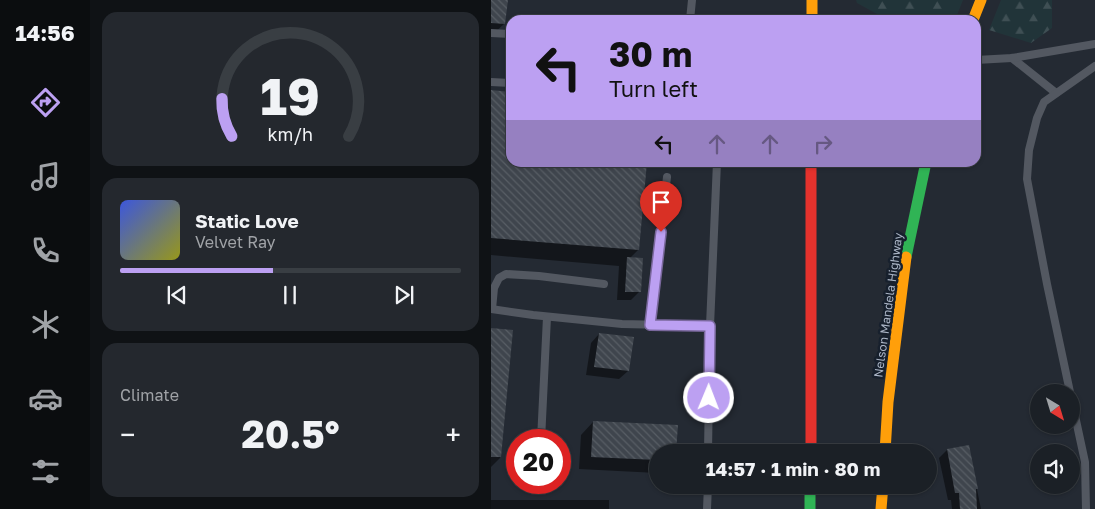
<!DOCTYPE html>
<html lang="en">
<head>
<meta charset="utf-8">
<style>
	body { margin:0; font-family:"Golos Text",sans-serif; background:#24282e; color:#f1f3f6; height:100vh; display:flex; flex-direction:column; font-size:19px; white-space:nowrap }
	* { box-sizing:border-box; margin:0 }
	p { font-size:16px; color:#a0a3a7 }
	.icon { flex:none; width:28px; height:28px; fill:none; stroke:currentColor; stroke-width:2; stroke-linecap:round; stroke-linejoin:round }
	.map { position:relative; flex:1; overflow:hidden }
	.drawer { display:flex; flex-direction:column; gap:12px; padding:12px; background:#0f1215; width:401px }
	.drawer>* { flex:none }
	.guide { position:absolute; left:15px; top:15px; width:475px; height:152px; border-radius:15px; box-shadow:0 1px 4px #0004,0 0 0 1px #393e43; background:#bca0f2; color:#111; overflow:hidden }
	.needle { width:32px; rotate:142deg }
	.buttons { position:absolute; left:539px; top:384px; display:grid; gap:10px }
	.buttons a { display:grid; place-items:center; width:50px; height:50px; border-radius:50%; background:#1b2026; box-shadow:0 1px 4px #0004,0 0 0 1px #393e43; font-size:25px }
	.speed { position:absolute; left:15px; top:429px; display:flex; gap:10px; font-size:25px; font-weight:700; text-align:center }
	.speed>* { display:grid; place-content:center; width:65px; height:65px; border-radius:50%; background:#1b2026; box-shadow:0 1px 4px #0004,0 0 0 1px #393e43; line-height:1 }
	.speed .limit { border:8px solid #d22; background:#fff; color:#111 }
	.pin { position:absolute; display:grid; place-items:center; width:42px; height:42px; color:#fff; margin:-51px -21px; border-radius:50% 50% 50% 0; rotate:-45deg; box-shadow:0 0 5px #0007 }
	.pin .icon { rotate:45deg }
	.me { position:absolute; width:55px; margin:-28px; rotate:1deg; stroke-linejoin:round; filter:drop-shadow(0 0 4px #0008) }
	.turn { display:flex; align-items:center; gap:18px; height:105px; padding:0 20px; font-size:22px }
	.turn .icon { width:65px; height:65px; stroke-width:2.5 }
	.turn b { display:block; font-size:35px; line-height:42px }
	.lanes { display:flex; align-items:center; height:48px; padding:0 20px; background:#0003; justify-content:center; gap:25px; direction:ltr }
	.lanes .off { opacity:.35 }
	.big { font-size:38px; font-weight:700; line-height:1.1 }
	.drawer .tile { flex:1; display:flex; flex-direction:column; justify-content:center; gap:8px; min-width:0; padding:0 18px; border-radius:15px; background:#24282e }
	.drawer .dial { align-items:center; gap:0 }
	.dial svg { height:130px; overflow:visible; fill:none; stroke:#393e43; stroke-width:7; stroke-linecap:round; text-anchor:middle }
	.dial text { fill:#f1f3f6; stroke:none }
	.song { display:flex; align-items:center; gap:15px }
	.cover { width:60px; height:60px; border-radius:8px; background:linear-gradient(135deg,hsl(230 70% 55%),hsl(60 70% 35%)) }
	.played { height:5px; border-radius:2px; background:linear-gradient(90deg,#bca0f2 45%,#393e43 45%) }
	.keys { display:flex; justify-content:space-around; direction:ltr }
	.heat { display:flex; justify-content:space-between; align-items:center; font-size:28px; direction:ltr }
	.trip { position:absolute; left:158px; top:444px; width:288px; height:50px; border-radius:25px; background:#1b2026; box-shadow:0 1px 4px #0004,0 0 0 1px #393e43; font-weight:700; line-height:50px; text-align:center }
	main { display:flex; flex:1; min-height:0 }
	.tab-bar { display:flex; flex-direction:column; width:90px; justify-content:space-around; align-items:center; background:#0b0d0f; color:#a0a3a7 }
	.tab-bar .icon { width:35px; height:35px }
	.tab-bar .active { color:#bca0f2 }
	.tab-bar b { font-size:22px; color:#f1f3f6 }
	.map>svg:first-child { display:block }
	.forest { fill:url(#forest-firs) }
	.shadow { fill:#0007 }
	.building { fill:url(#building-back-hatch) }
	.lines { fill:none; stroke-linecap:round; stroke-linejoin:round }
	.lane { stroke:#535861; stroke-width:8 }
	.fast { stroke:#30b455; stroke-width:11 }
	.slow { stroke:#ff9f0a; stroke-width:11 }
	.jam { stroke:#e5322d; stroke-width:11 }
	.route-casing { stroke:#7a689d; stroke-width:12 }
	.route { stroke:#bca0f2; stroke-width:9 }
	.labels { text-anchor:middle; dominant-baseline:central; stroke-width:5; stroke-linejoin:round; paint-order:stroke }
	.street-label { font-size:12px; fill:#abb5c6; stroke:#17202d }
</style>
</head>
<body>
<main>
<nav class="tab-bar">
<b>14:56</b>
<svg class="icon active" aria-label="directions" viewBox="0 0 24 24"><path d="M12 3l9 9-9 9-9-9zM9 14v-3h6M13 9l2 2-2 2"/></svg>
<svg class="icon" aria-label="music" viewBox="0 0 24 24"><path d="M9 18V5l10-2v13"/><circle cx="6" cy="18" r="3"/><circle cx="16" cy="16" r="3"/></svg>
<svg class="icon" aria-label="phone" viewBox="0 0 24 24"><path d="M5 4h4l2 5-3 2q2 4 5 5l2-3 5 2v4C11 20 4 13 5 4z"/></svg>
<svg class="icon" aria-label="climate" viewBox="0 0 24 24"><path d="M12 3v18M4 7l16 10M4 17L20 7"/></svg>
<svg class="icon" aria-label="car" viewBox="0 0 24 24"><path d="M5 17H2v-5l4-1 3-4h7l3 4 3 1v5h-3M9 17h6M6 11h13"/><circle cx="7" cy="17" r="2"/><circle cx="17" cy="17" r="2"/></svg>
<svg class="icon" aria-label="filters" viewBox="0 0 24 24"><path d="M4 7h16M4 17h16"/><circle cx="9" cy="7" r="2"/><circle cx="15" cy="17" r="2"/></svg>
</nav>
<section class="drawer">
<div class="tile dial"><svg viewBox="0 0 100 80">
<path d="M14 69A42 42 0 1 1 86 69"/>
<path d="M14 69A42 42 0 0 1 8 46" stroke="#bca0f2"/>
<text x="50" y="56" font-size="32" font-weight="700">19</text>
<text x="50" y="72" font-size="11">km/h</text>
</svg></div>
<div class="tile">
<div class="song"><i class="cover"></i><div><b>Static Love</b><p>Velvet Ray</p></div></div>
<div class="played"></div>
<div class="keys"><svg class="icon" aria-label="previous" viewBox="0 0 24 24"><path d="M18 5L8 12l10 7zM5 5v14"/></svg><svg class="icon" aria-label="pause" viewBox="0 0 24 24"><path d="M8 5v14M16 5v14"/></svg><svg class="icon" aria-label="next" viewBox="0 0 24 24"><path d="M6 5l10 7-10 7zM19 5v14"/></svg></div>
</div>
<div class="tile"><p>Climate</p>
<div class="heat"><a>−</a><b class="big">20.5°</b><a>+</a></div>
</div>
</section>
<div class="map">
<svg width="604" height="509" viewBox="0 0 604 509">
	<defs>
		<pattern id="forest-firs" width="22" height="20" patternUnits="userSpaceOnUse" patternTransform="scale(1.25)"><rect width="22" height="20" fill="#213439"/><path d="M5 1l3.5 6h-7zM16 11l3.5 6h-7z" fill="#3f4f54"/></pattern>
		<pattern id="building-back-hatch" width="6" height="6" patternUnits="userSpaceOnUse" patternTransform="scale(1.25)"><rect width="6" height="6" fill="#3f454d"/><path d="M-1 5l2 2M0 0l6 6M5-1l2 2" fill="none" stroke="#585e65"/></pattern>
	</defs>
	<rect width="100%" height="100%" fill="#242a33"/>
	<g class="forest">
		<polygon points="365,0 472,0 464,20 397,20 366,3"/>
		<polygon points="510,0 561,0 561,28 540,43 498,30"/>
	</g>
	<g class="shadow">
		<polygon points="0,0 15,0 13,24 0,36"/>
		<polygon points="0,92 20,93 20,162 147,250 139,258 148,292 140,300 126,300 128,266 0,255"/>
		<polygon points="0,329 21,331 9,458 0,467"/>
		<polygon points="108,334 137,371 128,379 95,375 100,343"/>
		<polygon points="102,422 186,426 184,452 166,452 166,473 88,469 90,435"/>
		<polygon points="477,446 490,509 461,509 460,500 457,500 448,458 456,450"/>
		<rect x="0" y="500" width="118" height="9"/>
	</g>
	<g class="building">
		<polygon points="0,0 17,0 14,24 0,23"/>
		<polygon points="0,90 20,92 20,162 156,162 148,250 0,238"/>
		<polygon points="136,257 152,258 150,292 134,292"/>
		<polygon points="0,328 22,330 10,457 0,457"/>
		<polygon points="108,333 143,337 138,371 103,367"/>
		<polygon points="102,421 187,425 185,452 166,452 166,460 100,457"/>
		<polygon points="478,445 487,489 485,489 486,509 469,509 468,493 464,493 456,449"/>
	</g>
	<g class="lines">
		<g class="lane">
			<polyline points="199,20 201,0"/>
			<polyline points="0,33 20,34"/>
			<polyline points="521,58 565,93"/>
			<polyline points="485,60 521,58 604,44"/>
			<polyline points="0,82 20,83"/>
			<polyline points="0,309 42,315 131,324 219,326"/>
			<polyline points="1,309 3,288 8,278 15,274 48,276 113,284"/>
			<polyline points="159,325 176,177"/>
			<polyline points="579,392 556,284 536,179 538,150 546,118 553,102 604,66"/>
			<polyline points="580,397 594,462 595,509"/>
			<polyline points="50,440 56,317"/>
			<polyline points="217,452 219,326 226,162"/>
			<polyline points="216,509 217,485"/>
		</g>
		<g class="fast">
			<polyline points="415,257 435,162"/>
			<polyline points="319,485 319,509"/>
		</g>
		<g class="slow">
			<polyline points="321,0 321,20"/>
			<polyline points="482,20 490,0"/>
			<polyline points="394,452 397,402 415,257"/>
			<polyline points="390,509 392,485"/>
		</g>
		<polyline class="jam" points="320,162 320,452"/>
	</g>
	<g class="lines">
		<defs>
			<polyline id="route" points="170,232 159,325 219,326 218,398"/>
		</defs>
		<use href="#route" class="route-casing"/>
		<use href="#route" class="route"/>
	</g>
	<g class="labels">
		<g class="street-label">
			<text transform="translate(397 305) rotate(-82)">Nelson Mandela Highway</text>
		</g>
	</g>
</svg>
<div class="buttons">
<a><svg class="needle" viewBox="-14 -14 28 28"><path d="M0-13l5 13h-10z" fill="#e53935"/><path d="M0 13l5-13h-10z" fill="#a0a3a7"/></svg></a>
<a><svg class="icon" aria-label="sound" viewBox="0 0 24 24"><path d="M4 9h4l5-4v14l-5-4H4zM17 9q2 3 0 6"/></svg></a>
</div>
<div class="speed"><div class="limit">20</div></div>
<div class="pin" style="left:170px;top:232px;background:#d93025"><svg class="icon" aria-label="arrive" viewBox="0 0 24 24"><path d="M6 21V4h12l-3 4 3 4H6"/></svg></div>
<svg class="me" style="left:218px;top:398px" viewBox="-20 -20 40 40"><circle r="17" fill="#bca0f2" stroke="#fff" stroke-width="3"/><path d="M0-11L8 9 0 5-8 9z" fill="#fff"/></svg>
<div class="trip">14:57 · 1 min · 80 m</div>
<div class="guide">
<div class="turn"><svg class="icon" aria-label="left" viewBox="0 0 24 24"><path d="M17 20v-9H6M10 6l-5 5 5 5"/></svg><div><b>30 m</b>Turn left</div></div>
<div class="lanes"><svg class="icon" aria-label="left" viewBox="0 0 24 24"><path d="M17 20v-9H6M10 6l-5 5 5 5"/></svg><svg class="icon off" aria-label="ahead" viewBox="0 0 24 24"><path d="M12 20V5M6 11l6-6 6 6"/></svg><svg class="icon off" aria-label="ahead" viewBox="0 0 24 24"><path d="M12 20V5M6 11l6-6 6 6"/></svg><svg class="icon off" aria-label="right" viewBox="0 0 24 24"><path d="M7 20v-9h11M14 6l5 5-5 5"/></svg></div>
</div>
</div>
</main>
</body>
</html>
